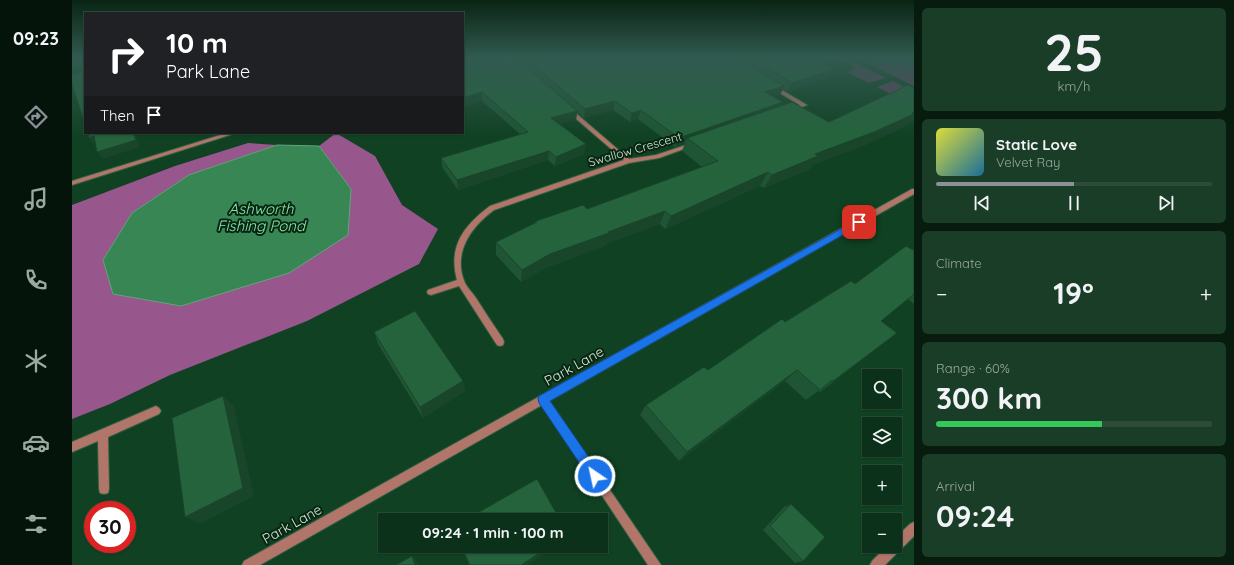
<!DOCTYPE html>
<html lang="en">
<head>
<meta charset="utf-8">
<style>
	body { margin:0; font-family:Quicksand,sans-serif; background:#1a3d27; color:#f1f3f6; height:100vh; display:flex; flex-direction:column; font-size:15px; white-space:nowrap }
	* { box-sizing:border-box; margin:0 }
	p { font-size:13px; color:#9aa9a2 }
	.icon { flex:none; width:22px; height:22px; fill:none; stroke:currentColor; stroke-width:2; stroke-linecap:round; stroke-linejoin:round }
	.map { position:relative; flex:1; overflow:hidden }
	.side { display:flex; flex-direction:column; gap:8px; padding:8px; background:#071b0e; width:320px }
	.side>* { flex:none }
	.hud { position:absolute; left:12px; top:12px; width:380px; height:122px; border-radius:0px; box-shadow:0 1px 3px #0004,0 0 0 1px #2c4c39; background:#202124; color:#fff; overflow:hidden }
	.tools { position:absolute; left:790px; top:369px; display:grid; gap:8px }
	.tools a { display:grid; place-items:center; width:40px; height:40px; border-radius:0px; background:#0c311a; box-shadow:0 1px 3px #0004,0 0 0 1px #2c4c39; font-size:20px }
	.speed { position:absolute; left:12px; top:501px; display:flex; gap:8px; font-size:20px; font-weight:700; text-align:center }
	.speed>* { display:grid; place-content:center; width:52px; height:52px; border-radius:50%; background:#0c311a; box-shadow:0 1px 3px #0004,0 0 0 1px #2c4c39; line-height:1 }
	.speed .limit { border:6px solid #d22; background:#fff; color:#111 }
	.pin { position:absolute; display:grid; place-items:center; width:34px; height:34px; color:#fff; margin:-17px; border-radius:8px; box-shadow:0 2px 6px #0006 }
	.me { position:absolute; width:44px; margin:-22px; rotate:326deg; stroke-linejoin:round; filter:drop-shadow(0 0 3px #0008) }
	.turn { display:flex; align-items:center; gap:14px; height:84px; padding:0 16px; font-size:18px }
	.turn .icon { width:52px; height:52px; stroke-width:2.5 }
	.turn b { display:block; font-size:28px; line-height:34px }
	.then { display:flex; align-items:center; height:38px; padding:0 16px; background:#0003; gap:8px; font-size:15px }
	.big { font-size:30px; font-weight:700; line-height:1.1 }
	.side .widget { flex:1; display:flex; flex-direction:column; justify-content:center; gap:6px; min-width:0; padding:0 14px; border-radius:6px; background:#1a3d27 }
	.side .dial { align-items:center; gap:0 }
	.dial b { font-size:52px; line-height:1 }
	.song { display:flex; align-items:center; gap:12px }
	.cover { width:48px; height:48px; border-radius:6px; background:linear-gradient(135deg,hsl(60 70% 55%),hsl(200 70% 35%)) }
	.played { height:4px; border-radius:2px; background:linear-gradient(90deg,#8c9099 50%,#2c4c39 50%) }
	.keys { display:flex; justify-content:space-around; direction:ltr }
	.heat { display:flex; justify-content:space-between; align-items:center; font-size:22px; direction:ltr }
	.charge { height:6px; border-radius:3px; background:linear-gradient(90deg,#34c759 60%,#2c4c39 0) }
	.trip { position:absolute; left:306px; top:513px; width:230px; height:40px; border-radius:0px; background:#0c311a; box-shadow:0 1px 3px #0004,0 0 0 1px #2c4c39; font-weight:700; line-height:40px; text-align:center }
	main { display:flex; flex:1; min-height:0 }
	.tabs { display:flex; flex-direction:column; width:72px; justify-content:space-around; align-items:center; background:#05140a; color:#9aa9a2 }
	.tabs .icon { width:28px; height:28px }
	.tabs .selected { color:#8c9099 }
	.tabs b { font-size:18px; color:#f1f3f6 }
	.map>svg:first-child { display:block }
	.green { fill:#6d3d66 }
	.forest { fill:#97578d }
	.water { fill:#378654; stroke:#63a47a }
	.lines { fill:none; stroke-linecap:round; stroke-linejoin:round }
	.service-casing { stroke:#326043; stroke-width:2 }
	.minor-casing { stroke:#326043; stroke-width:2 }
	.tertiary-casing { stroke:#326043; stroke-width:2 }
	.service { fill:#b17669; fill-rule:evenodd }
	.minor { fill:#b17669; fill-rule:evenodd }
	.tertiary { fill:#b17669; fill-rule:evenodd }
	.wall { fill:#1f5534 }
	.shaded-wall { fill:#19452a }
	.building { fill:#24633c; stroke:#19452a }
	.route { fill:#1a73e8; stroke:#114b97 }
	.labels { text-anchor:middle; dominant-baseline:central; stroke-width:4; stroke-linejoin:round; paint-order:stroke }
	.far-street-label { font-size:12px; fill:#cbebd3; stroke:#0a2413 }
	.street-label { font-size:14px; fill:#cbebd3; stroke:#0a2413 }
	.water-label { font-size:15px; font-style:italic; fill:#80eaa3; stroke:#0a2413 }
</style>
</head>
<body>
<main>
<nav class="tabs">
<b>09:23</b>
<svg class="icon selected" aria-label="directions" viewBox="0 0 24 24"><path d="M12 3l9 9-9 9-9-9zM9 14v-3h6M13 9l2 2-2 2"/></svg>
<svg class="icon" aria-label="music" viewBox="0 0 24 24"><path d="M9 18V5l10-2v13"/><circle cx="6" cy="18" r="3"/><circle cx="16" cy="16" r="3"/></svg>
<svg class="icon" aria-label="phone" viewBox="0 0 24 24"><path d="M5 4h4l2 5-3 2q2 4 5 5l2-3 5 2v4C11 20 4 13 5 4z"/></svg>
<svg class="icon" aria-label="climate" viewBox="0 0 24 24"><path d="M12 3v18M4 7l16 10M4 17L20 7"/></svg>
<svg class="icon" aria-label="car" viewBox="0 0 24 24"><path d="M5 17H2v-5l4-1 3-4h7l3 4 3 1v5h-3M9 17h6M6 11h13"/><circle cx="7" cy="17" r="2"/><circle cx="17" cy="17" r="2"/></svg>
<svg class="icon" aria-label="filters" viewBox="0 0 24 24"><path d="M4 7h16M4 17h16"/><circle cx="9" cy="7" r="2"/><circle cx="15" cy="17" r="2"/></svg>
</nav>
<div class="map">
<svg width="842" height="565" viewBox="0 0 842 565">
	<rect width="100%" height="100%" fill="#104123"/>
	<g class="green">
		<polygon points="767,58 775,58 814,78 797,83 775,72 781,70 780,65"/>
		<polygon points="785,58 836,58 842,61 842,86"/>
		<polygon points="821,81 842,92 823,96 805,87"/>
	</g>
	<polygon class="forest" points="264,133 303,156 330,205 366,229 347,264 235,321 98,375 38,404 0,419 0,205 103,166 176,143 205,145 117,175 60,213 31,260 42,294 279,189 247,146"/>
	<polygon class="water" points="205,145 247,146 279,189 276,235 217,273 109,306 41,294 31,260 60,213 117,175"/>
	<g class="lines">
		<defs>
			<polygon id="service" points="842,522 842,536 813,565 798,565 800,561 815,546 823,546 823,538 838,524"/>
			<g id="minor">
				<polygon points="699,86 703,86 735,105 720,111 716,111 716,109 728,105 699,88"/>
				<path d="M495,109H499L557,159L584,155L620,143L623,145L587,158L557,163L422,210C399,227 380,253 393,283C396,289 401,293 404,298C413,312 422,326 431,339L432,342L431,345L428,346L425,345L387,286L359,295L356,294L355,292L356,290L385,280C376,247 391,226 418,206L552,160L495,111Z"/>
				<polygon points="155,133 164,133 0,185 0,181"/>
				<polygon points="471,394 474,396 589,565 576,565 468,402 466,399 468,396"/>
				<polygon points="84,406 87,408 89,411 87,414 36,437 37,489 36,493 32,494 28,493 27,489 26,441 0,452 0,442"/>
			</g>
			<polygon id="tertiary" points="840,189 842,189 842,194 188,565 170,565 172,561"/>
		</defs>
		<use href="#service" class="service-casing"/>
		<use href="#minor" class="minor-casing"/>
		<use href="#tertiary" class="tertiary-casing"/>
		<use href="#service" class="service"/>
		<use href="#minor" class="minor"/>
		<use href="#tertiary" class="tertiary"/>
	</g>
	<g class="wall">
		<polygon points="391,58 740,58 762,69 756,78 716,92 711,89 708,95 701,97 711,102 709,105 757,122 842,88 842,120 834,124 832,127 793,145 740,165 738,169 692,188 688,186 593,229 588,224 534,244 533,246 476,267 449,282 424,255 424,242 463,223 464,221 515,209 630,167 610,151 613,143 603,147 566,119 558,122 541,110 512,118 505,112 504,120 488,124 514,144 512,154 483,166 476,160 386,190 370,167 369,158 448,134 410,101 391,107"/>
		<polygon points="842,249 842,304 836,299 809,321 810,344 748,392 746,391 734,400 713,381 607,461 568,415 574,405 636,370 713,322 783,284"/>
		<polygon points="302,332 391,381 393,391 351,418 306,344"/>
		<polygon points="719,504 731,561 723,563 691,530 712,507"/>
		<polygon points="389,546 484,546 455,565 397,565"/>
	</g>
	<g class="shaded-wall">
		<polygon points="391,58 423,58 391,67"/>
		<polygon points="8,66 13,73 0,75 0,68"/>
		<polygon points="762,69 756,78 716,92 720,83"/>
		<polygon points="712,86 708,95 689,101 693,92"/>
		<polygon points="410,92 410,101 391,107 391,98"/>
		<polygon points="543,101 541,110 512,118 513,109"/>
		<polygon points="711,102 706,111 615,138 613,143 603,147 607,138"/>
		<polygon points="569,110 566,119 558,122 560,113"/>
		<polygon points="505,111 504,120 478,127 479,118"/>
		<polygon points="842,112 842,120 834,124 832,127 793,145 740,165 738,169 692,188 700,175 743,154"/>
		<polygon points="61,133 63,133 68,147 31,159 25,152"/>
		<polygon points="22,136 27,143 23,145 17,138"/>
		<polygon points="514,144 512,154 483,166 484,157"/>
		<polygon points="477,151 476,160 386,190 385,180"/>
		<polygon points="696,172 688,186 593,229 599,216"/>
		<polygon points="593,211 588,224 534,244 533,246 476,267 449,282 450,270 478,254"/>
		<polygon points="725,370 713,381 607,461 615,452"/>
		<polygon points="391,381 393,391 351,418 348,407"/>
		<polygon points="151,396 162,406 182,496 128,524 113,517"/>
		<polygon points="479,546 484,546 455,565 449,565"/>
		<polygon points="340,556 344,561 346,565 343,565"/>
	</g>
	<g class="building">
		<polygon points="0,58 13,58 13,124 0,84 0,75 9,72 10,67 8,66 0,68"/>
		<polygon points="413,58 444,58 505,111 479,118 514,144 484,157 477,151 385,180 369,158 456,132 410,92 391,98 391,64"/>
		<polygon points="453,58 665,58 712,86 693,92 711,102 607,138 569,110 560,113 543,101 513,109"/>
		<polygon points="677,58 740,58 762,69 720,83"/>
		<polygon points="836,85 842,88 842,112 840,113 842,114 802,132 743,154 746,156 700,175 696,172 599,216 593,211 536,232 537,233 478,254 450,270 424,242 465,222 464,221 511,205 515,209 646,161 615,138 720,102 757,122"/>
		<polygon points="16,133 61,133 64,140 25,152 22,136 17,138"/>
		<polygon points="834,246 841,250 842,249 842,294 809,321 825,333 761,381 760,380 748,390 725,370 615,452 574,405 632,367 636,370 710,319 713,322 779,281 783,284"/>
		<polygon points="343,311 391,381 348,407 302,332"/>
		<polygon points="151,396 171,488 113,517 100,418"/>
		<polygon points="465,479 488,520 393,520"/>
		<polygon points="719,504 753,537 731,561 698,526"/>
		<polygon points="389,546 479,546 449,565 398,565"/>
		<polygon points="340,556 343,565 324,565"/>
	</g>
	<linearGradient id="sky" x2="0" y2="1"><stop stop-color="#092413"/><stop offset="0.42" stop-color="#315a50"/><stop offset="1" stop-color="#315a50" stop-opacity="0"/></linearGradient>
	<rect width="842" height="137" fill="url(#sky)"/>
	<polygon class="route" points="787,219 790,220 790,224 478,401 527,472 529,476 527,480 523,482 519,480 467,403 466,399 467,396"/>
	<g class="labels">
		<g class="far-street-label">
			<text transform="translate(563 149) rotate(-16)">Swallow Crescent</text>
		</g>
		<g class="street-label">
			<text transform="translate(502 366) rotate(-29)">Park Lane</text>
			<text transform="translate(220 524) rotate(-29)">Park Lane</text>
		</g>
		<g class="water-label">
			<text x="189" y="208">Ashworth<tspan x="189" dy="17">Fishing Pond</tspan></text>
		</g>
	</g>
</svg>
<div class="tools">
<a><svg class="icon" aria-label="search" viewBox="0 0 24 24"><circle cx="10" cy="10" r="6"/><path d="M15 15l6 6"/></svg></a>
<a><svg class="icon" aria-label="layers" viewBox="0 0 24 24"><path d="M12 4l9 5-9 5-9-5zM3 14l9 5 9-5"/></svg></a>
<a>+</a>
<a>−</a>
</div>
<div class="speed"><div class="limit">30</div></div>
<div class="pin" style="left:787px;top:222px;background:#d93025"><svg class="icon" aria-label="arrive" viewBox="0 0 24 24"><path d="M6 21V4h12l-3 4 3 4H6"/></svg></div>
<svg class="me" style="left:523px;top:476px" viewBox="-20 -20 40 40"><circle r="17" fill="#1a73e8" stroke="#fff" stroke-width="3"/><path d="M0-11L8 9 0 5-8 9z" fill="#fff"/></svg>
<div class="trip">09:24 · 1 min · 100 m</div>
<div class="hud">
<div class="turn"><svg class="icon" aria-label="right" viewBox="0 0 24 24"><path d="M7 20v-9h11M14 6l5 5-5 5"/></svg><div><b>10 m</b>Park Lane</div></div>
<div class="then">Then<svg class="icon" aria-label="arrive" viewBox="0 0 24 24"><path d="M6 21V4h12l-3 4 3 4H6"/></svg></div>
</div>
</div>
<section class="side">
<div class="widget dial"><b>25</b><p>km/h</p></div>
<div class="widget">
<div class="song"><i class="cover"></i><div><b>Static Love</b><p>Velvet Ray</p></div></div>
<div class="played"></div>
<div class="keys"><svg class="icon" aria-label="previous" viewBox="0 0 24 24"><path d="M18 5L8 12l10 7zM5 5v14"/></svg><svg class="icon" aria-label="pause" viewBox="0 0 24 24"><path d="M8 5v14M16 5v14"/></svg><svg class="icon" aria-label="next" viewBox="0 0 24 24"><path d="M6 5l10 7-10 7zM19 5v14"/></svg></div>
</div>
<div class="widget"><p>Climate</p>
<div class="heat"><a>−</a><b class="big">19°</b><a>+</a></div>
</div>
<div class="widget"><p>Range · 60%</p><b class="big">300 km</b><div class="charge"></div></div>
<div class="widget"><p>Arrival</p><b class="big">09:24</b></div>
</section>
</main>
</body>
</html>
